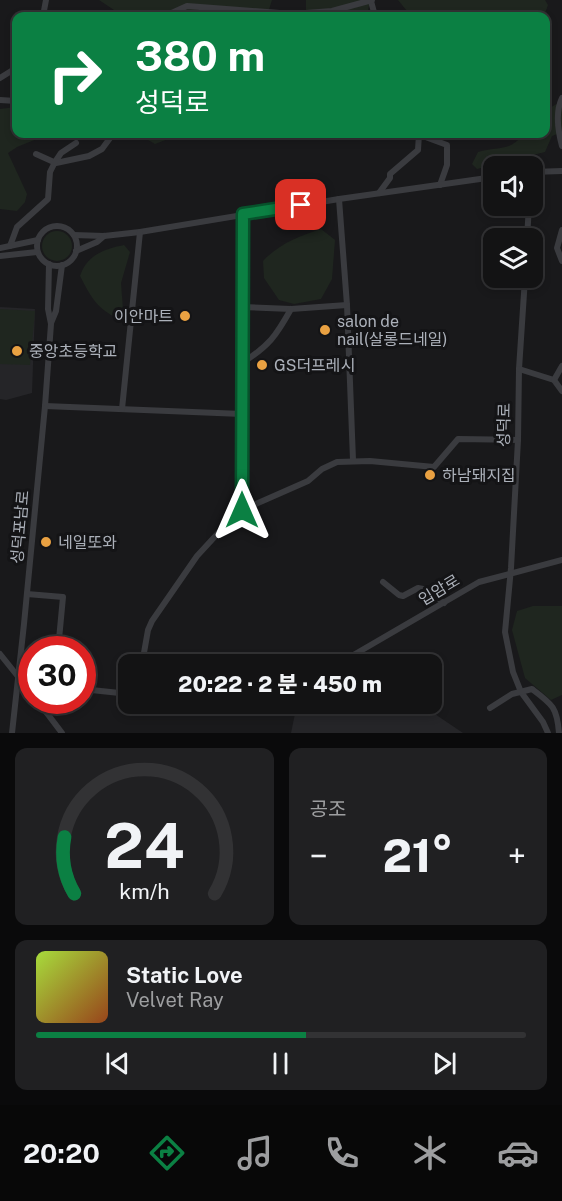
<!DOCTYPE html>
<html lang="ko">
<head>
<meta charset="utf-8">
<style>
	body { margin:0; font-family:"Public Sans","Noto Sans KR",sans-serif; background:#202022; color:#f1f3f6; height:100vh; display:flex; flex-direction:column; font-size:22px; white-space:nowrap }
	* { box-sizing:border-box; margin:0 }
	p { font-size:20px; color:#9d9ea0 }
	.icon { flex:none; width:33px; height:33px; fill:none; stroke:currentColor; stroke-width:2; stroke-linecap:round; stroke-linejoin:round }
	.map { position:relative; height:733px; overflow:hidden }
	.drawer { display:flex; flex-direction:column; gap:15px; padding:15px; background:#0a0a0b; flex:1 }
	.drawer>* { flex:none }
	.hud { position:absolute; left:12px; top:12px; width:538px; height:126px; border-radius:12px; box-shadow:0 3px 9px #0003,0 0 0 2px #323234; background:#0b8043; color:#fff; overflow:hidden }
	.buttons { position:absolute; left:483px; top:156px; display:grid; gap:12px }
	.buttons a { display:grid; place-items:center; width:60px; height:60px; border-radius:12px; background:#131314; box-shadow:0 3px 9px #0003,0 0 0 2px #323234; font-size:30px }
	.speed { position:absolute; left:18px; top:636px; display:flex; gap:12px; font-size:30px; font-weight:700; text-align:center }
	.speed>* { display:grid; place-content:center; width:78px; height:78px; border-radius:50%; background:#131314; box-shadow:0 3px 9px #0003,0 0 0 2px #323234; line-height:1 }
	.speed .limit { border:9px solid #d22; background:#fff; color:#111 }
	.pin { position:absolute; display:grid; place-items:center; width:51px; height:51px; color:#fff; margin:-26px; border-radius:12px; box-shadow:0 3px 9px #0006 }
	.me { position:absolute; width:66px; margin:-33px; rotate:0deg; stroke-linejoin:round; filter:drop-shadow(0 0 4px #0008) }
	.turn { display:flex; align-items:center; gap:21px; height:126px; padding:0 24px; font-size:27px }
	.turn .icon { width:78px; height:78px; stroke-width:2.5 }
	.turn b { display:block; font-size:42px; line-height:51px }
	.big { font-size:45px; font-weight:800; line-height:1.1 }
	.drawer .tile { flex:1; display:flex; flex-direction:column; justify-content:center; gap:9px; min-width:0; padding:0 21px; border-radius:12px; background:#202022 }
	.drawer .dial { align-items:center; gap:0 }
	.dial svg { height:156px; overflow:visible; fill:none; stroke:#323234; stroke-width:7; stroke-linecap:round; text-anchor:middle }
	.dial text { fill:#f1f3f6; stroke:none }
	.song { display:flex; align-items:center; gap:18px }
	.cover { width:72px; height:72px; border-radius:9px; background:linear-gradient(135deg,hsl(80 70% 55%),hsl(20 70% 35%)) }
	.played { height:6px; border-radius:3px; background:linear-gradient(90deg,#0b8043 55%,#323234 55%) }
	.keys { display:flex; justify-content:space-around; direction:ltr }
	.heat { display:flex; justify-content:space-between; align-items:center; font-size:33px; direction:ltr }
	.drawer .tiles { flex:1; display:grid; gap:15px; grid-template-columns:1fr 1fr }
	.tile:last-child { grid-column:span 2 }
	.trip { position:absolute; left:118px; top:654px; width:324px; height:60px; border-radius:12px; background:#131314; box-shadow:0 3px 9px #0003,0 0 0 2px #323234; font-weight:800; line-height:60px; text-align:center }
	.menu { display:flex; height:96px; justify-content:space-around; align-items:center; background:#080808; color:#9d9ea0 }
	.menu .icon { width:42px; height:42px }
	.menu .active { color:#0b8043 }
	.menu b { font-size:27px; color:#f1f3f6 }
	.map>svg:first-child { display:block }
	.built { fill:#252528 }
	.green { fill:#1f261f }
	.lines { fill:none; stroke-linecap:round; stroke-linejoin:round }
	.minor { stroke:#3a3b3f; stroke-width:6 }
	.route-casing { stroke:#07532c; stroke-width:15 }
	.route { stroke:#0b8043; stroke-width:10 }
	.poi-dot { fill:#e9a142; stroke:#141416; stroke-width:2 }
	.labels { text-anchor:middle; dominant-baseline:central; stroke-width:6; stroke-linejoin:round; paint-order:stroke }
	.poi-label { font-size:16px; fill:#acb1ba; stroke:#141416; text-anchor:start }
	.street-label { font-size:16px; fill:#acb1ba; stroke:#141416 }
</style>
</head>
<body>
<div class="map">
<svg width="562" height="733" viewBox="0 0 562 733">
	<rect width="100%" height="100%" fill="#19191b"/>
	<g class="built">
		<polygon points="0,307 35,309 32,393 6,400 0,399"/>
		<polygon points="297,704 420,704 463,733 291,733"/>
	</g>
	<g class="green">
		<polygon points="99,0 272,0 267,16 120,16 120,14"/>
		<polygon points="306,0 370,0 367,16 306,16"/>
		<polygon points="398,0 545,0 548,5 544,16 411,16"/>
		<path d="M562,101V132L552,136L545,152L477,169L472,164L478,152C497,146 511,152 523,134H546V110Z"/>
		<polygon points="16,107 16,134 49,134 17,147 8,153 27,194 25,202 17,211 0,209 0,109"/>
		<polygon points="138,134 181,134 155,144"/>
		<path d="M321,229L335,240L332,279L321,299L294,304L279,300L264,278L263,261C279,244 299,236 321,229Z"/>
		<circle cx="57" cy="246" r="15"/>
		<path d="M124,245L130,252L121,283L123,309L119,319C97,309 91,297 80,276C87,255 104,249 124,245Z"/>
		<polygon points="0,309 35,311 30,365 0,364"/>
		<polygon points="533,606 562,606 562,695 551,700 525,678 512,630 517,611"/>
	</g>
	<g class="lines">
		<g class="minor">
			<polyline points="371,1 375,16"/>
			<polyline points="43,16 46,0"/>
			<polyline points="165,16 187,6 293,14 332,11 372,0"/>
			<polyline points="0,78 16,68"/>
			<path d="M562,98C555,112 558,131 562,146"/>
			<polyline points="0,100 16,101"/>
			<polyline points="420,135 447,145 447,165 440,185"/>
			<polyline points="36,154 56,163 89,156 102,149 113,134"/>
			<polyline points="532,172 562,171"/>
			<polyline points="379,193 390,178 390,174 418,150 419,134"/>
			<polyline points="339,199 347,305 353,460"/>
			<circle cx="57" cy="246" r="20"/>
			<polyline points="562,230 557,248 562,261"/>
			<polyline points="74,235 104,236 140,232 339,199 494,177"/>
			<polyline points="527,238 529,206"/>
			<polyline points="10,246 17,227 48,199 50,172 55,162 61,153 76,143"/>
			<polyline points="0,248 38,240"/>
			<polyline points="76,251 97,242 104,236"/>
			<polyline points="0,256 37,252"/>
			<polyline points="525,278 519,369 518,440 511,568 505,632 513,672 521,692 543,722 548,733"/>
			<polyline points="242,307 291,309 347,305"/>
			<polyline points="51,323 56,311 62,265"/>
			<path d="M242,363C269,346 276,336 291,309"/>
			<polyline points="519,369 554,380 562,391"/>
			<polyline points="554,380 562,366"/>
			<polyline points="45,406 242,414"/>
			<polyline points="122,409 140,232"/>
			<polyline points="242,510 243,214"/>
			<polyline points="383,582 399,595 403,596 418,588 428,590 444,603"/>
			<polyline points="27,594 63,597 58,650"/>
			<polyline points="0,654 32,694"/>
			<polyline points="142,664 148,630 152,621 197,556 232,518 242,510 308,481 322,469 337,462 370,461 434,467 458,439 518,440"/>
			<polyline points="338,664 479,582 562,560"/>
			<polyline points="19,678 32,680"/>
			<polyline points="82,689 129,694"/>
			<polyline points="37,700 62,733"/>
			<polyline points="202,704 224,707 246,704"/>
			<path d="M490,708L512,694L532,689C552,704 557,707 559,733"/>
			<polyline points="12,733 24,624 45,406 51,324 48,309 49,264"/>
		</g>
	</g>
	<g class="lines">
		<defs>
			<polyline id="route" points="242,510 243,214 301,205"/>
		</defs>
		<use href="#route" class="route-casing"/>
		<use href="#route" class="route"/>
	</g>
	<g class="poi-dot">
		<circle cx="185" cy="316" r="6"/>
		<circle cx="325" cy="330" r="6"/>
		<circle cx="17" cy="351" r="6"/>
		<circle cx="262" cy="365" r="6"/>
		<circle cx="430" cy="475" r="6"/>
		<circle cx="46" cy="542" r="6"/>
	</g>
	<g class="labels">
		<g class="poi-label">
			<text x="173" y="316" text-anchor="end">이안마트</text>
			<text x="337" y="321">salon de<tspan x="337" dy="18">nail(살롱드네일)</tspan></text>
			<text x="29" y="351">중앙초등학교</text>
			<text x="274" y="365">GS더프레시</text>
			<text x="442" y="475">하남돼지집</text>
			<text x="58" y="542">네일또와</text>
		</g>
		<g class="street-label">
			<text transform="translate(504 425) rotate(-89)">성덕로</text>
			<text transform="translate(20 527) rotate(-85)">성덕포남로</text>
			<text transform="translate(439 590) rotate(-31)">입암로</text>
		</g>
	</g>
</svg>
<div class="buttons">
<a><svg class="icon" aria-label="sound" viewBox="0 0 24 24"><path d="M4 9h4l5-4v14l-5-4H4zM17 9q2 3 0 6"/></svg></a>
<a><svg class="icon" aria-label="layers" viewBox="0 0 24 24"><path d="M12 4l9 5-9 5-9-5zM3 14l9 5 9-5"/></svg></a>
</div>
<div class="speed"><div class="limit">30</div></div>
<div class="pin" style="left:301px;top:205px;background:#d93025"><svg class="icon" aria-label="arrive" viewBox="0 0 24 24"><path d="M6 21V4h12l-3 4 3 4H6"/></svg></div>
<svg class="me" style="left:242px;top:510px" viewBox="-20 -20 40 40"><path d="M0-17L14 15 0 8-14 15z" fill="#0b8043" stroke="#fff" stroke-width="4"/></svg>
<div class="trip">20:22 · 2 분 · 450 m</div>
<div class="hud">
<div class="turn"><svg class="icon" aria-label="right" viewBox="0 0 24 24"><path d="M7 20v-9h11M14 6l5 5-5 5"/></svg><div><b>380 m</b>성덕로</div></div>
</div>
</div>
<section class="drawer">
<div class="tiles">
<div class="tile dial"><svg viewBox="0 0 100 80">
<path d="M14 69A42 42 0 1 1 86 69"/>
<path d="M14 69A42 42 0 0 1 9 40" stroke="#0b8043"/>
<text x="50" y="56" font-size="32" font-weight="700">24</text>
<text x="50" y="72" font-size="11">km/h</text>
</svg></div>
<div class="tile"><p>공조</p>
<div class="heat"><a>−</a><b class="big">21°</b><a>+</a></div>
</div>
<div class="tile">
<div class="song"><i class="cover"></i><div><b>Static Love</b><p>Velvet Ray</p></div></div>
<div class="played"></div>
<div class="keys"><svg class="icon" aria-label="previous" viewBox="0 0 24 24"><path d="M18 5L8 12l10 7zM5 5v14"/></svg><svg class="icon" aria-label="pause" viewBox="0 0 24 24"><path d="M8 5v14M16 5v14"/></svg><svg class="icon" aria-label="next" viewBox="0 0 24 24"><path d="M6 5l10 7-10 7zM19 5v14"/></svg></div>
</div>
</div>
</section>
<nav class="menu">
<b>20:20</b>
<svg class="icon active" aria-label="directions" viewBox="0 0 24 24"><path d="M12 3l9 9-9 9-9-9zM9 14v-3h6M13 9l2 2-2 2"/></svg>
<svg class="icon" aria-label="music" viewBox="0 0 24 24"><path d="M9 18V5l10-2v13"/><circle cx="6" cy="18" r="3"/><circle cx="16" cy="16" r="3"/></svg>
<svg class="icon" aria-label="phone" viewBox="0 0 24 24"><path d="M5 4h4l2 5-3 2q2 4 5 5l2-3 5 2v4C11 20 4 13 5 4z"/></svg>
<svg class="icon" aria-label="climate" viewBox="0 0 24 24"><path d="M12 3v18M4 7l16 10M4 17L20 7"/></svg>
<svg class="icon" aria-label="car" viewBox="0 0 24 24"><path d="M5 17H2v-5l4-1 3-4h7l3 4 3 1v5h-3M9 17h6M6 11h13"/><circle cx="7" cy="17" r="2"/><circle cx="17" cy="17" r="2"/></svg>
</nav>
</body>
</html>
